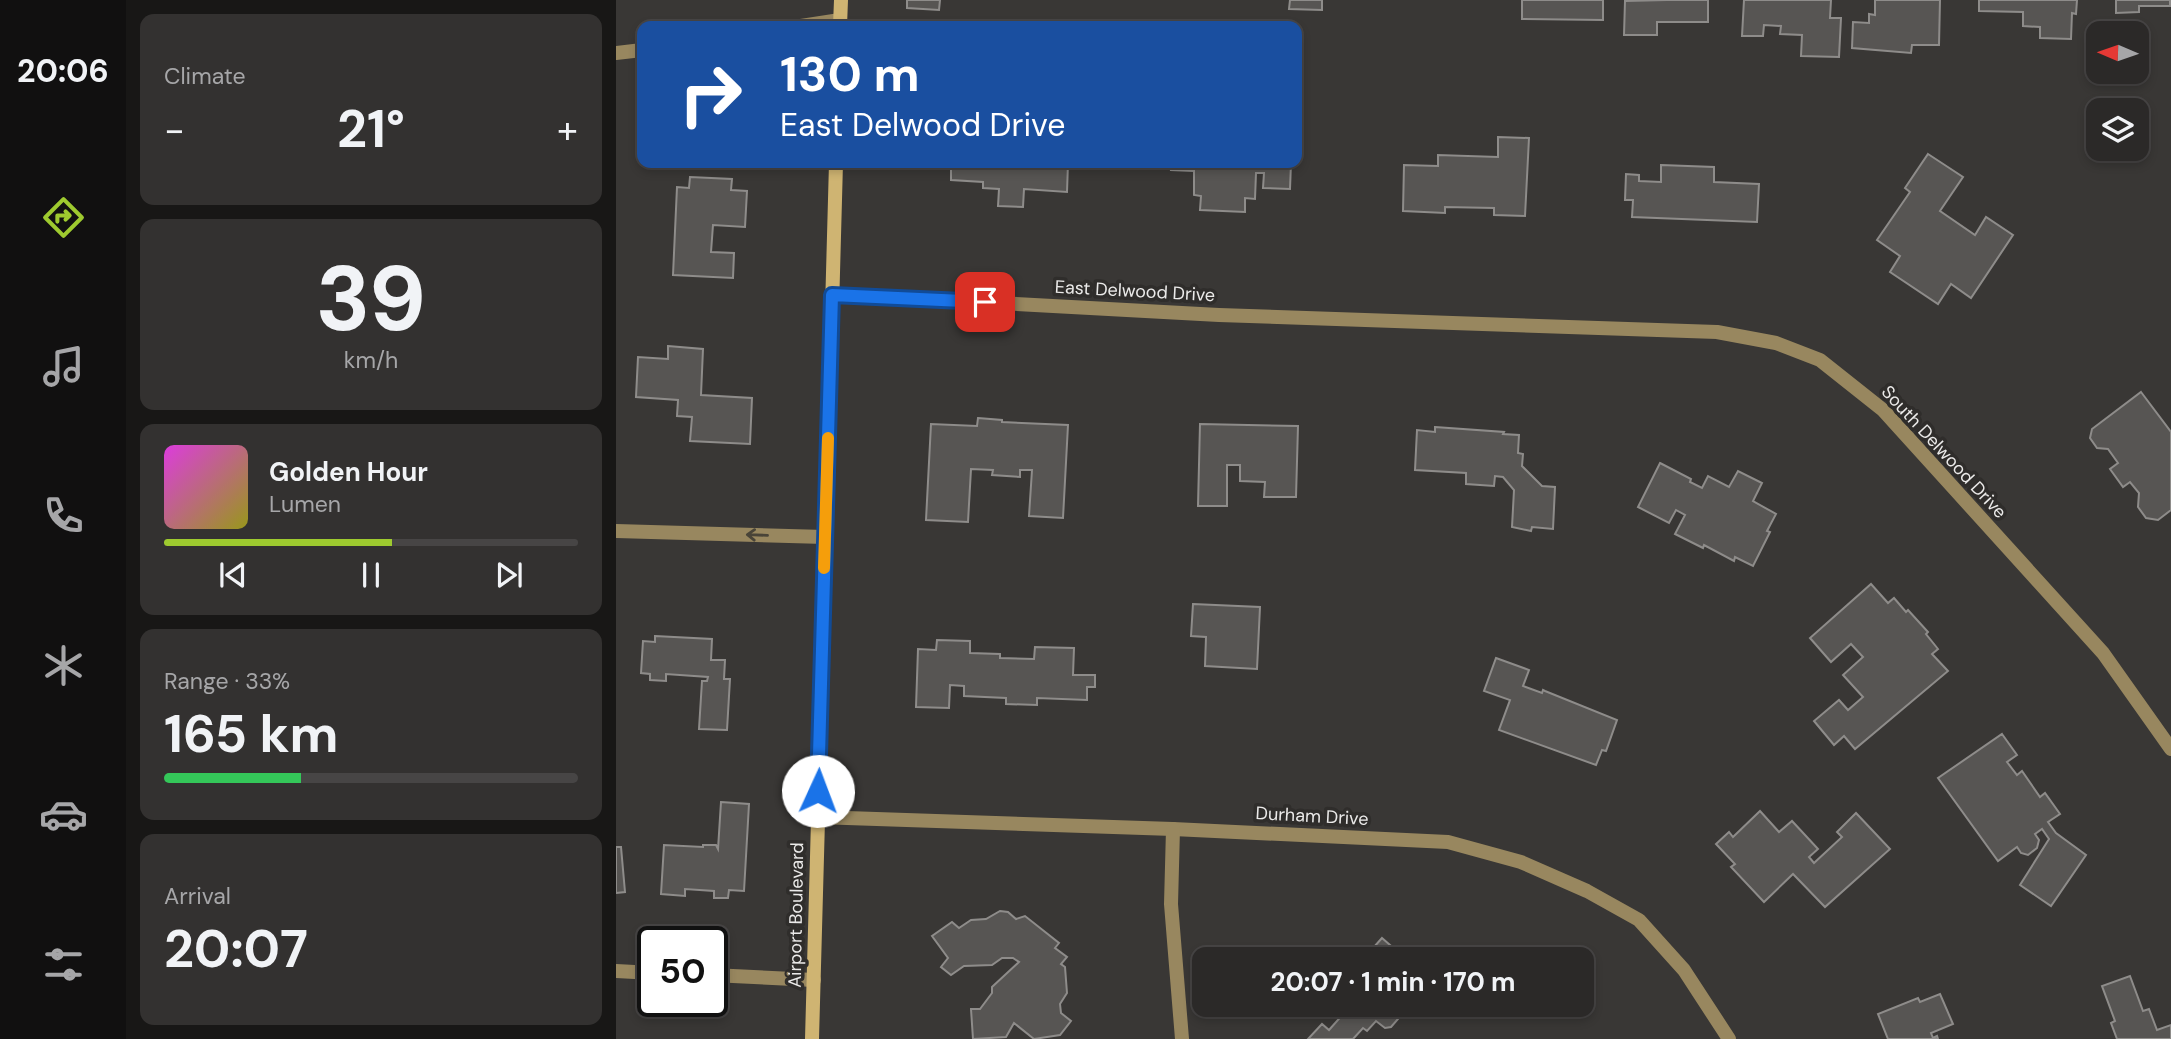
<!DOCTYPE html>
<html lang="en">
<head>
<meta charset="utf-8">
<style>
	body { margin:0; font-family:"DM Sans",sans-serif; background:#333130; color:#f1f3f6; height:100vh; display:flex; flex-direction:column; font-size:26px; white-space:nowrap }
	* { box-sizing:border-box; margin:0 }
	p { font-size:23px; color:#a6a6a8 }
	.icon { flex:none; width:38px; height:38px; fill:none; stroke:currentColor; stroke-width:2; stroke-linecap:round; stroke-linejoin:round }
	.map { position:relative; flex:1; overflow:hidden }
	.details { display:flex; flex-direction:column; gap:14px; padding:14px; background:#181716; width:490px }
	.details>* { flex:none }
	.top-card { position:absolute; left:21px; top:21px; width:665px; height:147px; border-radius:14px; box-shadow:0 4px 10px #0003,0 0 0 2px #474545; background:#1a4fa0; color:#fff; overflow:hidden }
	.needle { width:46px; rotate:272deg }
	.tools { position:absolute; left:1470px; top:21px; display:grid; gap:14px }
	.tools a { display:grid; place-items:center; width:63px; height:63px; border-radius:14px; background:#2b2928; box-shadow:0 4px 10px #0003,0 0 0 2px #474545; font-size:35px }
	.speed { position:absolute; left:21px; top:926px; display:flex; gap:14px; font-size:35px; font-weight:700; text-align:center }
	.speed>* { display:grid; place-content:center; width:91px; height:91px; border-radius:50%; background:#2b2928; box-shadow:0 4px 10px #0003,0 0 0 2px #474545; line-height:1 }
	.speed .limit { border:4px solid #111; border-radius:10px; background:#fff; color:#111 }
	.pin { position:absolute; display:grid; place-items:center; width:60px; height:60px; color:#fff; margin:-30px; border-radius:14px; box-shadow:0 4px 10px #0006 }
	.me { position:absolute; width:77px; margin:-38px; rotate:2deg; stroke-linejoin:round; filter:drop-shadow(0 0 5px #0008) }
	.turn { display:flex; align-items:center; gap:24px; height:147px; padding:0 28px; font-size:32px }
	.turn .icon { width:91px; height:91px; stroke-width:2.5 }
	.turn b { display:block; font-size:49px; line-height:60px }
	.big { font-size:52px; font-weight:700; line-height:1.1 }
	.details .tile { flex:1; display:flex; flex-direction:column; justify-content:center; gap:10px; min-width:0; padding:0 24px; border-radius:14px; background:#333130 }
	.details .dial { align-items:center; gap:0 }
	.dial b { font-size:91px; line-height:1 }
	.song { display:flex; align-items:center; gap:21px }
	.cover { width:84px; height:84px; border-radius:10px; background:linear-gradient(135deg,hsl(300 70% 55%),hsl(60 70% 35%)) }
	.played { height:7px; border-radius:4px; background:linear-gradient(90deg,#9eca2f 55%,#474545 55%) }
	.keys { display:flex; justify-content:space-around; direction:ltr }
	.heat { display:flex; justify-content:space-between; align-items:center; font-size:38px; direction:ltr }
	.charge { height:10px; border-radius:5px; background:linear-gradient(90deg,#34c759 33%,#474545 0) }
	.trip { position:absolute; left:576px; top:947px; width:402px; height:70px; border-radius:14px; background:#2b2928; box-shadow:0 4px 10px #0003,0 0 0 2px #474545; font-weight:700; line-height:70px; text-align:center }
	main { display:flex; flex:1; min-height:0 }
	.tab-bar { display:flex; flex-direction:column; width:126px; justify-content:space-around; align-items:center; background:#111010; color:#a6a6a8 }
	.tab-bar .icon { width:49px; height:49px }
	.tab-bar .current { color:#9eca2f }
	.tab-bar b { font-size:32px; color:#f1f3f6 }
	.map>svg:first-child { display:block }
	.building { fill:#575553; stroke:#8e8c8a; stroke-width:2 }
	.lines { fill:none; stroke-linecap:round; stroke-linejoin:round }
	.minor { stroke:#98875f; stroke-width:14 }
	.secondary { stroke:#cfb472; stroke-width:14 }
	.oneway { stroke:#494438 }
	.route-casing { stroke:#114b97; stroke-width:18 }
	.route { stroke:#1a73e8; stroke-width:12 }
	.slow { stroke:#f59e0b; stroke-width:12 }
	.labels { text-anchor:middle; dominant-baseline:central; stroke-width:7; stroke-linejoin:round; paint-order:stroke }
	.street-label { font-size:18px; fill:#ebeae9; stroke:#2f2d2b }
</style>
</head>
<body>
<main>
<nav class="tab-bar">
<b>20:06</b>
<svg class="icon current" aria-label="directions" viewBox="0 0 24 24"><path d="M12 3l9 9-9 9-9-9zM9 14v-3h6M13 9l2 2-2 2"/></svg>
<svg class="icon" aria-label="music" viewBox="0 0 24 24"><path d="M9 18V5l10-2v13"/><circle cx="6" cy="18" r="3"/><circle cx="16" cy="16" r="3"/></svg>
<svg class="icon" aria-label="phone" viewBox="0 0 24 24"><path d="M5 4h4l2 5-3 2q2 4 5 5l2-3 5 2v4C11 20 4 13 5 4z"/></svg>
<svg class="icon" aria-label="climate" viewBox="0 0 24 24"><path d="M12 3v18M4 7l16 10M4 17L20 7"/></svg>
<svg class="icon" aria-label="car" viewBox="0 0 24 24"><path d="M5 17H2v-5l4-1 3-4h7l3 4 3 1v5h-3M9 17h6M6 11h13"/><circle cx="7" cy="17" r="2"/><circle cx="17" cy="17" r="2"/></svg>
<svg class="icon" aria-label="filters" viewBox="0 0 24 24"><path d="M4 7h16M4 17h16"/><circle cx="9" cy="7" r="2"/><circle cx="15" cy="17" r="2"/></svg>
</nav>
<section class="details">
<div class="tile"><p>Climate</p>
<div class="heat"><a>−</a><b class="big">21°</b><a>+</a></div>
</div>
<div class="tile dial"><b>39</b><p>km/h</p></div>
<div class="tile">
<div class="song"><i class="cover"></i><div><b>Golden Hour</b><p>Lumen</p></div></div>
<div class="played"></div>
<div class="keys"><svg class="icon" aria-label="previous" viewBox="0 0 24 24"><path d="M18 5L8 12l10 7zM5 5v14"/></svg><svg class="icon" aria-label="pause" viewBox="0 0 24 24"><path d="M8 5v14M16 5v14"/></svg><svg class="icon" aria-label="next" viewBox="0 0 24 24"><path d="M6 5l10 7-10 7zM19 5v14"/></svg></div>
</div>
<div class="tile"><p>Range · 33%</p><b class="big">165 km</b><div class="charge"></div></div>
<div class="tile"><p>Arrival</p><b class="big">20:07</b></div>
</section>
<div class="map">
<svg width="1555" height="1039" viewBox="0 0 1555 1039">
	<rect width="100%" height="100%" fill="#393735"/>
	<g class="building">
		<polygon points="291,0 324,0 323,10 291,8"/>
		<polygon points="674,0 706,0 706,10 673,9"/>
		<polygon points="906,0 987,0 987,20 906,19"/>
		<polygon points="1051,0 1092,0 1092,22 1041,22 1041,35 1008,35 1009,1"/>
		<polygon points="1128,0 1215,0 1214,18 1225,18 1223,57 1185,56 1186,35 1164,34 1165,26 1148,25 1147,36 1126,36"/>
		<polygon points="1259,0 1324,0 1323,45 1296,45 1295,53 1236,48 1237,22 1253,23 1253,14 1259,15"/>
		<polygon points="1363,0 1461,0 1460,14 1456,13 1455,39 1424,38 1424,27 1407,26 1407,12 1363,11"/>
		<polygon points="1500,0 1554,0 1554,6 1523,6 1523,12 1500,13"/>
		<polygon points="882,137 913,138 909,216 878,215 878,208 829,207 829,213 787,211 788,165 822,166 822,155 882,157"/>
		<polygon points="1312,154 1347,177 1324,211 1359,235 1370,217 1397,235 1355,298 1335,284 1322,304 1274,272 1284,256 1261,240 1294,192 1289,188"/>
		<polygon points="452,163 451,192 408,189 407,207 382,206 383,189 367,188 367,182 335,180 335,163"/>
		<polygon points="556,163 675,163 674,189 647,188 648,173 640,173 639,199 629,198 629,212 584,210 585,196 578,195 578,171 555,170"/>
		<polygon points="1045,165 1098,167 1098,182 1143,184 1141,222 1016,217 1017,200 1009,200 1010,174 1023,175 1023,181 1045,182"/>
		<polygon points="74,177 116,179 115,190 131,191 129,227 97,225 95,252 118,253 117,278 57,275 61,187 73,188"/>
		<polygon points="52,346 87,349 85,395 136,398 134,444 74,441 76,417 61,416 62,400 20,397 22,357 52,359"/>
		<polygon points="1525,392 1555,432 1555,510 1542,520 1530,518 1522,507 1523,493 1514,482 1507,487 1494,469 1502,463 1492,449 1481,448 1474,438 1476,429"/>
		<polygon points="362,418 386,420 386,422 452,425 447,518 413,516 416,470 404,470 404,477 376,475 377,470 355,469 352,522 310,520 315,424 361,426"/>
		<polygon points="584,424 682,426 680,497 648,497 649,482 624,481 624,465 611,465 611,506 582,506"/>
		<polygon points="819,427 888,432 887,434 903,435 902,453 907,454 906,466 926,486 939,487 937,529 916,527 915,531 896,527 898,490 887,477 879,476 878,486 850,484 850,473 799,470 801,430 819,432"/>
		<polygon points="1044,463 1075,479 1074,482 1086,488 1092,476 1113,487 1122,471 1146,483 1137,501 1160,514 1151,531 1154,532 1137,566 1119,557 1118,561 1088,545 1087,548 1059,534 1069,515 1060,510 1053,523 1022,507"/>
		<polygon points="1255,584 1272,603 1278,598 1290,612 1292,610 1312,632 1310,634 1322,649 1316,654 1332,671 1239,749 1228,736 1218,745 1198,721 1223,700 1232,710 1247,697 1227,675 1247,657 1235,644 1215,662 1194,638"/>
		<polygon points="577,604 644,607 641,669 589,666 590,637 575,636"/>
		<polygon points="39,636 96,639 95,660 109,660 108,679 114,679 111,730 83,729 86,681 91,681 92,677 50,674 50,681 34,680 34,674 25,673 27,641 39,642"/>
		<polygon points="321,640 354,641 354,653 384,654 384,658 418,659 419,647 458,648 457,675 479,675 479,687 471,687 471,700 421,698 421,705 390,704 390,698 348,696 348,686 334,685 333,708 300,707 302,649 320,650"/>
		<polygon points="880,658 913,670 907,686 926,693 927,690 929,691 1001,720 990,751 986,750 980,765 883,730 894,700 868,691"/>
		<polygon points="1386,734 1401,755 1391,762 1401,775 1406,771 1424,797 1429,793 1444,814 1432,822 1440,833 1470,855 1435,906 1404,885 1433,839 1426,829 1419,834 1423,840 1421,848 1412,855 1405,853 1401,847 1382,861 1322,778"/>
		<polygon points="105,802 133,804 128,891 113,890 112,898 98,898 98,891 69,889 69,896 45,894 48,845 87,847 87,845 100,845 102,849"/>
		<polygon points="1144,811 1163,832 1176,821 1202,849 1193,857 1198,863 1226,837 1221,832 1240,813 1274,849 1209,907 1177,874 1148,902 1115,867 1119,864 1100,844 1113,832 1117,837"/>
		<polygon points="0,847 5,847 9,892 0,893"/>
		<polygon points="384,911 392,912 400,919 409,916 443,943 439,948 451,957 445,964 449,967 451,993 444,1004 445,1013 455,1021 444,1035 418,1039 398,1023 390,1037 357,1039 355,1009 364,1009 376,993 376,987 403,962 397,958 386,958 376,965 348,966 335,975 325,967 332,958 316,936 336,922 343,928 355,920 370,919"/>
		<polygon points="766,938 790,959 739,959 745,952 750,956"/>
		<polygon points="1514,976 1527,1011 1533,1009 1541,1030 1555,1025 1555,1039 1501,1039 1495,1023 1499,1021 1486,986"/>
		<polygon points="1324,994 1337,1024 1315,1033 1317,1038 1321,1036 1322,1039 1272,1039 1262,1014 1302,998 1304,1002"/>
		<polygon points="720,1004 795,1004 775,1027 769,1028 760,1021 751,1031 747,1028 737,1039 692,1039 706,1024 713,1030 729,1012"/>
	</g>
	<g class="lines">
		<g class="minor">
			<polyline points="185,26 224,20"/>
			<polyline points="0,53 26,50"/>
			<polyline points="216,294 603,315 1101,332 1160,343 1204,360 1267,410 1487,653 1555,749"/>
			<polyline points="0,531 209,537"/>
			<polyline points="201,817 557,829 832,842 905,862 971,891 1023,920 1068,970 1113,1039"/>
			<polyline points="557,829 555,904 566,1039"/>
			<polyline points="0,971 37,973"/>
			<polyline points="96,975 198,980"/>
		</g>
		<g class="secondary">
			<polyline points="224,26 225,0"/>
			<polyline points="196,1039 220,163"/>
		</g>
	</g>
	<defs><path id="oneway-shaft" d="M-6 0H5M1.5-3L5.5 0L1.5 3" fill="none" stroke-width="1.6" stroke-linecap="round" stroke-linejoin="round" transform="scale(1.75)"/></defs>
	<use class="oneway" href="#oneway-shaft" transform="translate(141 535) rotate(-178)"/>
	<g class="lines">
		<defs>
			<polyline id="route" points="202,791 216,295 369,302"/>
		</defs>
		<use href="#route" class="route-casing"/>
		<use href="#route" class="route"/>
		<polyline class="slow" points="208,568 212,438"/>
	</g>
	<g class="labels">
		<g class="street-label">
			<text transform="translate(519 291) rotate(3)">East Delwood Drive</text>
			<text transform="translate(1328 452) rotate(47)">South Delwood Drive</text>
			<text transform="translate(696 816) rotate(3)">Durham Drive</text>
			<text transform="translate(180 915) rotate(-89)">Airport Boulevard</text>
		</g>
	</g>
</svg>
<div class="tools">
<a><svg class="needle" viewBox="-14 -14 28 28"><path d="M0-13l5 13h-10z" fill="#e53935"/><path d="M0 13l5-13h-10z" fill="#a6a6a8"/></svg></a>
<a><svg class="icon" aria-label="layers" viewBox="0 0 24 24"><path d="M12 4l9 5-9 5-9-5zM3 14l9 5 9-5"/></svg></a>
</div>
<div class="speed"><div class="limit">50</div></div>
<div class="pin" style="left:369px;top:302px;background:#d93025"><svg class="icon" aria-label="arrive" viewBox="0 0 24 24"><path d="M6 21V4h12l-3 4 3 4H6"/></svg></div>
<svg class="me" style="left:202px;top:791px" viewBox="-20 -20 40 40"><circle r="19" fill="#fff"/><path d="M0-13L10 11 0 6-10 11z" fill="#1a73e8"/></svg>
<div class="trip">20:07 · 1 min · 170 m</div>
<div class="top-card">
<div class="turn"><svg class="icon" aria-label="right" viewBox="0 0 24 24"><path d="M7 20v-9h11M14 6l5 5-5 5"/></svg><div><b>130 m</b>East Delwood Drive</div></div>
</div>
</div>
</main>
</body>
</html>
